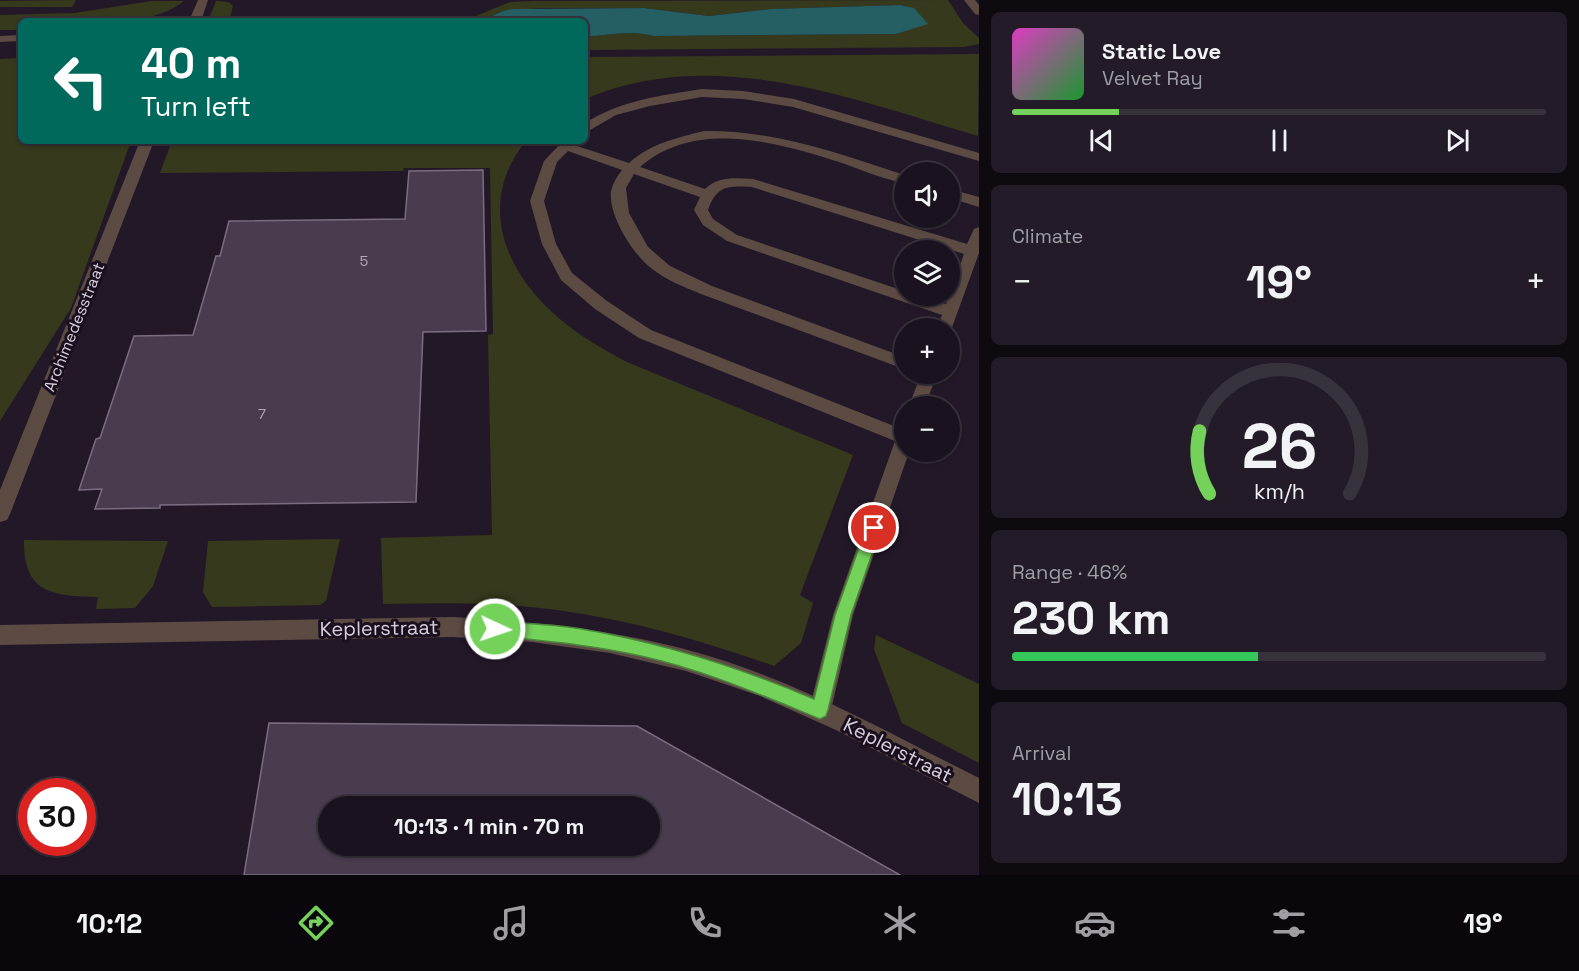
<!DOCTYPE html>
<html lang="en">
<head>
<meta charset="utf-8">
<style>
	body { margin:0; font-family:"Space Grotesk",sans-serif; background:#231b27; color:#f1f3f6; height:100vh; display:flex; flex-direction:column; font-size:22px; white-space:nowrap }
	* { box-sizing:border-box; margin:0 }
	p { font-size:20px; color:#9f9ea4 }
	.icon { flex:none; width:33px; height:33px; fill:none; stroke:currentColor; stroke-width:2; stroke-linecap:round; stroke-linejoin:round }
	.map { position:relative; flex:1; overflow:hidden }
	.drawer { display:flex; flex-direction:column; gap:12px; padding:12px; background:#0e0a10; width:600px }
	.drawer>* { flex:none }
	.top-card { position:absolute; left:18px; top:18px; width:570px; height:126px; border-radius:9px; box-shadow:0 2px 4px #0004,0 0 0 2px #38323c; background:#00695c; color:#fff; overflow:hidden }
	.buttons { position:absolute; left:894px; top:162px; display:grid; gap:12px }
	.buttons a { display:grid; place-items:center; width:66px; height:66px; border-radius:50%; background:#1a121e; box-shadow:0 2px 4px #0004,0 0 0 2px #38323c; font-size:30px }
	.speed { position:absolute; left:18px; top:778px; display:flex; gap:12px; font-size:30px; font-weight:700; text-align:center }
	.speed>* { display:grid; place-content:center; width:78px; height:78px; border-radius:50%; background:#1a121e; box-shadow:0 2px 4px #0004,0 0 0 2px #38323c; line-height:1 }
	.speed .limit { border:9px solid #d22; background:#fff; color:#111 }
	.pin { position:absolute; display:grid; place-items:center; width:51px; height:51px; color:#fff; margin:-26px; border:3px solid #fff; border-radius:50%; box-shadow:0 2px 6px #0007 }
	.me { position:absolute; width:66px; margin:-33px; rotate:93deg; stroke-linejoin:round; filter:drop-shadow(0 0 4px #0008) }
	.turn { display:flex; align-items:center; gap:21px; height:126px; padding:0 24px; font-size:27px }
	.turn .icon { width:78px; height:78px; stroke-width:2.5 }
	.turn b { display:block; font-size:42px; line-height:51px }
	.big { font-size:45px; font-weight:600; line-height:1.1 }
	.drawer .tile { flex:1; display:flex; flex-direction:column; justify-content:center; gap:9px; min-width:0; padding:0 21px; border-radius:9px; background:#231b27 }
	.drawer .dial { align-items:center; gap:0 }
	.dial svg { height:156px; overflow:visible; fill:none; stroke:#38323c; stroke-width:7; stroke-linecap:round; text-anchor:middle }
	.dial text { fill:#f1f3f6; stroke:none }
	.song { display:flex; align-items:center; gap:18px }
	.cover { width:72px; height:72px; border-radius:9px; background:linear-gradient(135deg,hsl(310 70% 55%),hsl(130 70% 35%)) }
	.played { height:6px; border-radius:3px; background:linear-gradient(90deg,#74d25b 20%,#38323c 20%) }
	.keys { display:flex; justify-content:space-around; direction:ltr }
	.heat { display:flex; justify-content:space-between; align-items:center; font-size:33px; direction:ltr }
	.charge { height:9px; border-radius:4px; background:linear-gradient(90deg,#34c759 46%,#38323c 0) }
	.trip { position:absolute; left:318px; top:796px; width:342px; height:60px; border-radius:30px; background:#1a121e; box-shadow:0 2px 4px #0004,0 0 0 2px #38323c; font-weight:600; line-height:60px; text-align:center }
	.tabs { display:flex; height:96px; justify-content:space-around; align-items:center; background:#0a070c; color:#9f9ea4 }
	.tabs .icon { width:42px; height:42px }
	.tabs .selected { color:#74d25b }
	.tabs b { font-size:27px; color:#f1f3f6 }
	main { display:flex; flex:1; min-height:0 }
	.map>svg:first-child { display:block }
	.green { fill:#37391d }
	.water { fill:#255e63 }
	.building { fill:#493c4f; stroke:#7b6d81; stroke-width:1.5; fill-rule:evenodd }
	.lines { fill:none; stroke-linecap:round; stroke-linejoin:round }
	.lane { fill:#5c4b43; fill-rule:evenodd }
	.street { fill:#5c4b43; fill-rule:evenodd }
	.route { fill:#74d25b; stroke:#4b883b; stroke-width:1.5 }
	.labels { text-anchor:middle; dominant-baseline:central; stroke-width:6; stroke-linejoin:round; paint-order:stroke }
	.number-label { font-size:14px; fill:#b4aab8 }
	.street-label { font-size:16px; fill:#d7cfdb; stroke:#1a0f1e }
	.near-street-label { font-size:20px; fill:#d7cfdb; stroke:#1a0f1e }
</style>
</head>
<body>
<main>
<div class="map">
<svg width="979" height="875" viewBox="0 0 979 875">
	<rect width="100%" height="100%" fill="#231828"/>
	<g class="green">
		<polygon points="76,0 72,7 0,7 0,1"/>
		<path d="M948,0L963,23L979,38V44L964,47L585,50V36C609,36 629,29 654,36L896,34L907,6L900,5L770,9L709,16L644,8H540L503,11L481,21H373L466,20L510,2L533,1Z"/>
		<path d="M151,1H184C147,31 68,21 21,21V30H0V15L75,13Z"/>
		<polygon points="216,1 228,2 233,6 229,21 208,21"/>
		<path d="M979,54L978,136C851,99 715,44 585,99V57Z"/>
		<polygon points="21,58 21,141 131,141 71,308 0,421 0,59"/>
		<path d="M172,141H526C479,198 501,265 551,311C573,332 600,348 627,362L853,455L800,595L813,603L801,643L774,666C703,641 631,620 557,610C499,602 441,603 383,604L381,538L492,535L488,335L493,334L490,168H404L403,171L160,173Z"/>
		<polygon points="340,539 326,601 320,605 212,607 203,592 208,541"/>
		<path d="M24,540L168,541L153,586L135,608L96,609L98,597C54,596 23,594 24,540Z"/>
		<polygon points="876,635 979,684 979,763 902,723 874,649"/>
	</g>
	<path class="water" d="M900,5L914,8L928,24L896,34L654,36C629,29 609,36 585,36V21H481L503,11L513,9L644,8L709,16L770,9Z"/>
	<g class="building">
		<polygon points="483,170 486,331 423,332 416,502 160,505 160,508 95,509 102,489 79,490 96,439 100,438 134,336 193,335 216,256 220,256 229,221 405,219 409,171"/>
		<path d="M269,723L637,726L900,875H244ZM328,807H650V846H328Z"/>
	</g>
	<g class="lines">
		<g class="lane">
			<path d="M702,89L743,91L794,99L979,153V161L793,107L743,99L702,97L650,106L616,115L585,133V123C622,100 659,96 702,89Z"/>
			<path d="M704,131C774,130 838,153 904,175V183C882,179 860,169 839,162C777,142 695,119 640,167L705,189C718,176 736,178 753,179L967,244L974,229L979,227V253L950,333V328H937L942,315L727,241L703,225L694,210L700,197L634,174L626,188L629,213L648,247L670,266L712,286L904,357V369L701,294C684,287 666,280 651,268C633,254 608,215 611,191C613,183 617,176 622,170L568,151L557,162L544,201L556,244L572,273L607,301L651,330L904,430V452H909L853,615L831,710L828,718L820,721L812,718L809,710L833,615L895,441L639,338L595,309L561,280L542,244L530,201L544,161L563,141H577L574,145L629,163C650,144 676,138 704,131ZM752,187L964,254L946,304L919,296H904V291L737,235L713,219L708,210C717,185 728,186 752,187Z"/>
			<polygon points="950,189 979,197 979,207 950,198"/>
			<polygon points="921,374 937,374 925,406 909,406"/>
		</g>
		<g class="street">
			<polygon points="198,0 208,0 201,21 189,21"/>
			<polygon points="964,0 975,0 979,5 979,15 975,14"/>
			<polygon points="21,35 21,41 0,42 0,36"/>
			<polygon points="140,141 154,141 10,514 7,520 0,522 0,490"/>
			<path d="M453,617C544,622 635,632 722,660C812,689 895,736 979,778V803L836,730L760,696L686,671L610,653L532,642L453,637L0,645V625Z"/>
		</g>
	</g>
	<path class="route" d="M874,521L879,523L881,528L851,615L828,710L826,716L820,719C761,695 704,670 641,656C593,645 544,641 495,636L489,634L487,629L489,623L495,621C524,624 553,624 582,629C663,643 739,667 814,699L835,615L866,528L868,523Z"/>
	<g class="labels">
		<g class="number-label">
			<text x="364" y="261">5</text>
			<text x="262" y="414">7</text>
		</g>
		<g class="street-label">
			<text transform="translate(74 327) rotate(-68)">Archimedesstraat</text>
		</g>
		<g class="near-street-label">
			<text transform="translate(379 628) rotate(-1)">Keplerstraat</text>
			<text transform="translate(898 750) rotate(27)">Keplerstraat</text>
		</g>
	</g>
</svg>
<div class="buttons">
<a><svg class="icon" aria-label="sound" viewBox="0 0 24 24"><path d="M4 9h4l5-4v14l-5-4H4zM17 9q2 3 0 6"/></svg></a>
<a><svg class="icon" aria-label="layers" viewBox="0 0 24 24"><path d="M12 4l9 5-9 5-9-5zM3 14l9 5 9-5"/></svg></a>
<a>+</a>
<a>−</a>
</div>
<div class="speed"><div class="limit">30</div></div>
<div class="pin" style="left:874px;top:528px;background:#d93025"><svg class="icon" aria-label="arrive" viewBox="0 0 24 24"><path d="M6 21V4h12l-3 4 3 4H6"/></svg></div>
<svg class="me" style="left:495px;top:629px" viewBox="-20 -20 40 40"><circle r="17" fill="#74d25b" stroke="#fff" stroke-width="3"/><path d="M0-11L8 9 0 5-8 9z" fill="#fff"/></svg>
<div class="trip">10:13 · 1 min · 70 m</div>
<div class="top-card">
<div class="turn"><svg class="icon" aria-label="left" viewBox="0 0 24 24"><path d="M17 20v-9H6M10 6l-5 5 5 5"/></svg><div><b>40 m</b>Turn left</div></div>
</div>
</div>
<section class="drawer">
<div class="tile">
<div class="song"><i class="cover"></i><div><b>Static Love</b><p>Velvet Ray</p></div></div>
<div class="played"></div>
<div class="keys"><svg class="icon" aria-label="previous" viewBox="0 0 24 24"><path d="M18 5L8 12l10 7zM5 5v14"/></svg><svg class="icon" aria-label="pause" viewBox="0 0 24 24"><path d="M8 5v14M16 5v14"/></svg><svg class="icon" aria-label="next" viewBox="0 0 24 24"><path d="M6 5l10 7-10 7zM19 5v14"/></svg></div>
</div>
<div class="tile"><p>Climate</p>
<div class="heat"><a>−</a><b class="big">19°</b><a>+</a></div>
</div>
<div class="tile dial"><svg viewBox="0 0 100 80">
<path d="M14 69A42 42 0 1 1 86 69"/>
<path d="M14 69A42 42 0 0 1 9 37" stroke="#74d25b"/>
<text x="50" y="56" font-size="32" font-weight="700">26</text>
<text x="50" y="72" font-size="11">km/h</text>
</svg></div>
<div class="tile"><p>Range · 46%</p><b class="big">230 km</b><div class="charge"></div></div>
<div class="tile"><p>Arrival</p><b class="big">10:13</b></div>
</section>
</main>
<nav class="tabs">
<b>10:12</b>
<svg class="icon selected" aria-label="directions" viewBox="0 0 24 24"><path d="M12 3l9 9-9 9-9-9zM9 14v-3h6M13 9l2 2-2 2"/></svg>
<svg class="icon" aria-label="music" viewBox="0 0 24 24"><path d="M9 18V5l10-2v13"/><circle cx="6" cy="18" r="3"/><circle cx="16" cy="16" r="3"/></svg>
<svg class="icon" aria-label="phone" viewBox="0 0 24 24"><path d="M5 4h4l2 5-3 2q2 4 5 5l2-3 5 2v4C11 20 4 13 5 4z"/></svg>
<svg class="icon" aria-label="climate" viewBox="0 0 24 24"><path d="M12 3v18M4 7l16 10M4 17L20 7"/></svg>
<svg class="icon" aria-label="car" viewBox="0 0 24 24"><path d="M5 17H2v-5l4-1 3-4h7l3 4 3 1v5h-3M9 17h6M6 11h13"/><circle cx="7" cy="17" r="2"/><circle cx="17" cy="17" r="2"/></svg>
<svg class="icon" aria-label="filters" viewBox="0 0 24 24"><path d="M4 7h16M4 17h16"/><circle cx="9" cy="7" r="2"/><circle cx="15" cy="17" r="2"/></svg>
<b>19°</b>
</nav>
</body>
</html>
